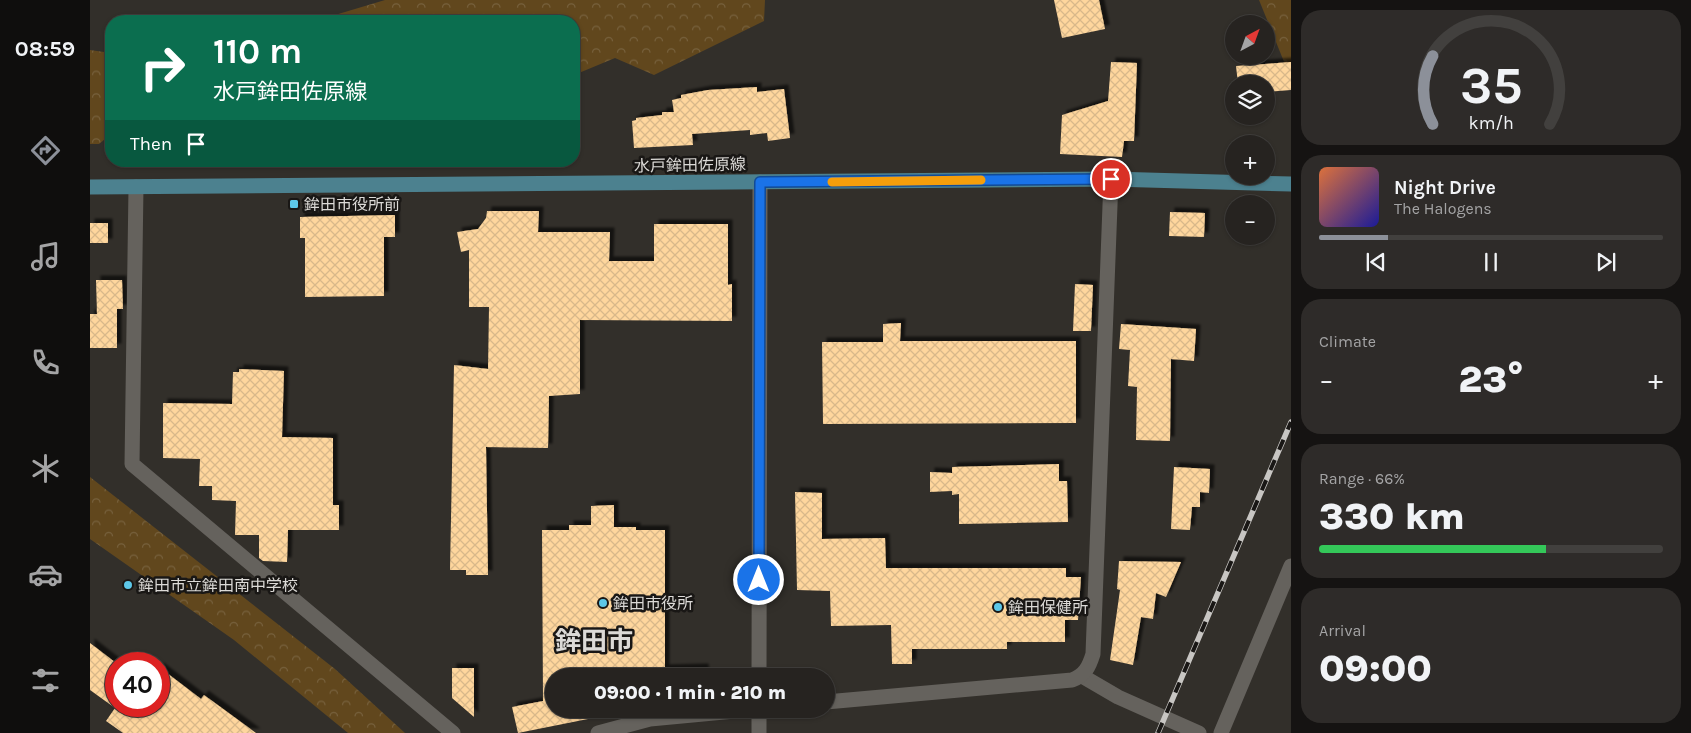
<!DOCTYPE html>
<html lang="en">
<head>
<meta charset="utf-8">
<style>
	body { margin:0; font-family:Karla,"Noto Sans JP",sans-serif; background:#2e2b29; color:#f1f3f6; height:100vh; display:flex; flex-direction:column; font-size:19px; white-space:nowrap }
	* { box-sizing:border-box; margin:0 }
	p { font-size:16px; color:#a4a4a5 }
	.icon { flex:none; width:28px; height:28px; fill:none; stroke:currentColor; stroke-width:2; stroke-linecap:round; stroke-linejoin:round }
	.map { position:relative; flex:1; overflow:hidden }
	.panel { display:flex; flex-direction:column; gap:10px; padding:10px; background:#151312; width:400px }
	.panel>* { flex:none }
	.guide { position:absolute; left:15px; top:15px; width:475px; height:152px; border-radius:20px; box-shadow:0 1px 4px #0004,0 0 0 1px #42403e; background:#0b6e4f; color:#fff; overflow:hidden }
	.needle { width:32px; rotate:41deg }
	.fabs { position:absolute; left:1135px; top:15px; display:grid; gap:10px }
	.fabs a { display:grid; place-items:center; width:50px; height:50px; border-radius:50%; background:#262320; box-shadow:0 1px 4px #0004,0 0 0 1px #42403e; font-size:25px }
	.speed { position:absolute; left:15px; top:652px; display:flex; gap:10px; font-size:25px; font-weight:700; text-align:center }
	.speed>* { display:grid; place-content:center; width:65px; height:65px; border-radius:50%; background:#262320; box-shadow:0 1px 4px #0004,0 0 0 1px #42403e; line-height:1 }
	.speed .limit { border:8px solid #d22; background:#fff; color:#111 }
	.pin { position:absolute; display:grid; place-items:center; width:42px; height:42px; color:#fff; margin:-21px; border:2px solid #fff; border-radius:50%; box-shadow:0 1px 5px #0007 }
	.me { position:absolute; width:55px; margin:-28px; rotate:0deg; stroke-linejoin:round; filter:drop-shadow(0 0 4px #0008) }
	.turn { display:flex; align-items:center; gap:18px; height:105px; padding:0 25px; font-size:22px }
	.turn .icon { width:65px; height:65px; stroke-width:2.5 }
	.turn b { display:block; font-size:35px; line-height:42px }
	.then { display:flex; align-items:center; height:48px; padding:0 25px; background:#0003; gap:10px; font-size:19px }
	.big { font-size:38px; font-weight:800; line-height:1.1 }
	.panel .card { flex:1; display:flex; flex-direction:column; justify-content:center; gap:8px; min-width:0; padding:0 18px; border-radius:20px; background:#2e2b29 }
	.panel .dial { align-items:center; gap:0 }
	.dial svg { height:130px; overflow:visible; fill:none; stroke:#42403e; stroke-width:7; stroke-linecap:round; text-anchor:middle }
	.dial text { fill:#f1f3f6; stroke:none }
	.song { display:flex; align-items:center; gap:15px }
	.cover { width:60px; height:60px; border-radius:8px; background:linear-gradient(135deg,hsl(20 70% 55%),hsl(240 70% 35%)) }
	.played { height:5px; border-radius:2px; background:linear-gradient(90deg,#8c9099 20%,#42403e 20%) }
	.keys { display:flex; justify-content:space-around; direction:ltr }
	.heat { display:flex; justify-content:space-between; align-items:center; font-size:28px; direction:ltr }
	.charge { height:8px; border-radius:4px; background:linear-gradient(90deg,#34c759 66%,#42403e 0) }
	.trip { position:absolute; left:455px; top:668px; width:290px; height:50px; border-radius:25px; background:#262320; box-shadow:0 1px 4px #0004,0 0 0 1px #42403e; font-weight:800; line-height:50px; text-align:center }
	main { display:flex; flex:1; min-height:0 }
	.menu { display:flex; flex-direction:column; width:90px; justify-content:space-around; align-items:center; background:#0f0e0d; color:#a4a4a5 }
	.menu .icon { width:35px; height:35px }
	.menu .current { color:#8c9099 }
	.menu b { font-size:22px; color:#f1f3f6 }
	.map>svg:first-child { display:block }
	.forest { fill:url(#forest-crowns) }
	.building { fill:url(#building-cross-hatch); filter:url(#shadow) }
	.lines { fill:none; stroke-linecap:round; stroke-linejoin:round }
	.minor { stroke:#65625d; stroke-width:15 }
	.major { stroke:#4c818f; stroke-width:15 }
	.rail-casing { stroke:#c8c6c3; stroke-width:5.5 }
	.rail { stroke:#191715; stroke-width:4; stroke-dasharray:11; stroke-linecap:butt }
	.route-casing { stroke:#114b97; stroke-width:12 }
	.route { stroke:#1a73e8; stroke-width:9 }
	.slow { stroke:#f59e0b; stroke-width:9 }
	.poi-dot { fill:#5dc7e8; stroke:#191715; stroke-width:2 }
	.labels { text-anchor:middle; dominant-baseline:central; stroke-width:5; stroke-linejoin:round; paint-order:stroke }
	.street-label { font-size:16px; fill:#dcdad7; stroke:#191715 }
	.poi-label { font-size:16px; fill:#dcdad7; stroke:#191715; text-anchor:start }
	.town-label { font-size:26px; font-weight:bold; fill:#dcdad7; stroke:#191715 }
</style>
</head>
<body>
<main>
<nav class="menu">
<b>08:59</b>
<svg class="icon current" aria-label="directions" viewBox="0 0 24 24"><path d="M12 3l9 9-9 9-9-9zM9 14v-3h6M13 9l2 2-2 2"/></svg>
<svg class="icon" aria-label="music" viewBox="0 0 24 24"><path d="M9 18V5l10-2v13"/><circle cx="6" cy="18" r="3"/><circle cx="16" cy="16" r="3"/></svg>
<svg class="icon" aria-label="phone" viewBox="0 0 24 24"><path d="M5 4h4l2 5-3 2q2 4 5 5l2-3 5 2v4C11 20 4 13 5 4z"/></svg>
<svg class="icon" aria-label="climate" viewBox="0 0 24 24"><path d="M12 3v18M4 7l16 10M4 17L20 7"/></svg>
<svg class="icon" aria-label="car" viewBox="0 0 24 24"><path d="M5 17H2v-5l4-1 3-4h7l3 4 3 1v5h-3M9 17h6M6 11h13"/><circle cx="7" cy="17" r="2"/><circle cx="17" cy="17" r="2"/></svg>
<svg class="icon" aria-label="filters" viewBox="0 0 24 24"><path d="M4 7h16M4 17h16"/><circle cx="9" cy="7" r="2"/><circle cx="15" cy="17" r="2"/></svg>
</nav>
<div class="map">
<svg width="1201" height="733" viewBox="0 0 1201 733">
	<defs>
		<pattern id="forest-crowns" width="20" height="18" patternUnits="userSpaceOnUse" patternTransform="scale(1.25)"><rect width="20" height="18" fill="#61471d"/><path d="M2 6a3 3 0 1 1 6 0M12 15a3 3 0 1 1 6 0" fill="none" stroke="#77613d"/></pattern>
		<pattern id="building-cross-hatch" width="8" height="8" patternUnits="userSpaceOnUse" patternTransform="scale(1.25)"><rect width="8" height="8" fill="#fed69d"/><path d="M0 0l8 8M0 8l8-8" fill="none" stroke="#d8b88a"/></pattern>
		<filter id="shadow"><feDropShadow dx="4.5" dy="-4.5" stdDeviation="1" flood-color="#0009"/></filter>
	</defs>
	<rect width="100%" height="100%" fill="#322f2a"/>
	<g class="forest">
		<polygon points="295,0 675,0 674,21 564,75 525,58 484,75 484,21 225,21"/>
		<polygon points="1169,0 1201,0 1201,79"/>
		<polygon points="0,50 21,53 21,134 9,144 0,144"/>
		<polygon points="0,477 245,669 315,733 258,733 144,640 0,539"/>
	</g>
	<g class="building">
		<polygon points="964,0 1009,0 1015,29 972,38"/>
		<polygon points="1021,62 1047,63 1044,141 1034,141 1032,157 970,154 972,115 1018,101"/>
		<polygon points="1201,62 1201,90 1176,92 1176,84 1148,84 1146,66"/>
		<polygon points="667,87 667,92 694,89 700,138 678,141 677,133 660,135 660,130 602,134 603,145 544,148 542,121 546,120 546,118 572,115 572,112 584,112 582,100 591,98 591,95 618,90"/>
		<polygon points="397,211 449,211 448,232 520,232 519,261 564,261 564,224 638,224 638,285 642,284 642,321 490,320 490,394 459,396 458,448 396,447 398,575 376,575 376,570 360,570 364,365 398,369 399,307 379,307 379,250 371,252 367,232 388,229 396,218"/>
		<polygon points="1080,212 1115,213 1114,237 1079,236"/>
		<polygon points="305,215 305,237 294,237 294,296 215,297 215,238 210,238 210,217"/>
		<rect x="0" y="223" width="18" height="20"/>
		<polygon points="6,280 32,280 33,309 27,309 27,348 0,348 0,314 7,314"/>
		<polygon points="985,284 1003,285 1001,331 983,331"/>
		<polygon points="811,323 810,341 986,341 986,423 733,424 732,342 793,342 793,324"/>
		<polygon points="1031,324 1106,329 1104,361 1081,359 1080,441 1046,440 1047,387 1038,386 1040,350 1029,349"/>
		<polygon points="149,369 194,371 192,437 243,438 243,505 249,505 249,530 198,530 197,562 173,561 169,558 169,535 145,535 146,501 122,500 122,486 109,486 110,459 73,458 73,403 142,404 143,372 149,372"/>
		<polygon points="969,464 969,481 977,481 978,522 869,524 869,494 862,495 862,491 840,492 840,472 862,473 862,467"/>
		<polygon points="1084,467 1120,469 1119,493 1110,492 1110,507 1102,507 1100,530 1081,529"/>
		<polygon points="705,492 732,493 732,539 795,538 796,568 976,568 976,577 991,577 988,620 975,620 975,642 917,642 917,649 822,649 822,664 802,664 801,625 741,626 740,591 707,590"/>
		<polygon points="524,505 524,527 546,527 546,530 575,530 575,669 614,668 615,676 464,676 464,709 548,709 428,733 422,707 453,701 452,530 479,530 479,525 501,525 501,506"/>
		<polygon points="1029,561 1091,562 1076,597 1066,593 1063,619 1051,617 1043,665 1020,660 1030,590 1027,589"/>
		<polygon points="0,643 26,663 26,706 69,706 69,667 111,699 114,695 166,733 33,733 16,721 25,708 0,690"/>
		<polygon points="362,668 384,668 384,717 362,698"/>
	</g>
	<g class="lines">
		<g class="minor">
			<polyline points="46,187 42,464 363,733"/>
			<polyline points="669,676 670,182"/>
			<polyline points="992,676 1028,697 1109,733"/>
			<path d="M736,702L982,680C995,675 999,667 1003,654L1021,179"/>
			<polyline points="669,709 669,733"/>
			<polyline points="508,733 560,719 666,709"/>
			<polyline points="1131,733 1201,566"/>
		</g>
		<polyline class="major" points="0,187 1021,179 1201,184"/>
		<defs>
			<polyline id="rail" points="1068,733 1201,422"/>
		</defs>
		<use href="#rail" class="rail-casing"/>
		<use href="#rail" class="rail"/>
	</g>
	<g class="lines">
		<defs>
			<polyline id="route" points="669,580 670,182 1021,179"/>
		</defs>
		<use href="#route" class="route-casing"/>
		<use href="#route" class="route"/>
		<polyline class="slow" points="742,182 891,180"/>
	</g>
	<g class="poi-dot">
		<rect x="199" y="199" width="10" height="10" rx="2.5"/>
		<circle cx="38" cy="585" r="5"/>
		<circle cx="513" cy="603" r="5"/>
		<circle cx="908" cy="607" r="5"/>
	</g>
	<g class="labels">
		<g class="street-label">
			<text transform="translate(600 165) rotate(-1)">水戸鉾田佐原線</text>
		</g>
		<g class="poi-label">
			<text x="214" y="204">鉾田市役所前</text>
			<text x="48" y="585">鉾田市立鉾田南中学校</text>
			<text x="523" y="603">鉾田市役所</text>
			<text x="918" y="607">鉾田保健所</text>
		</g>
		<g class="town-label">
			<text x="504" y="641">鉾田市</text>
		</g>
	</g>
</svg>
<div class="fabs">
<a><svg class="needle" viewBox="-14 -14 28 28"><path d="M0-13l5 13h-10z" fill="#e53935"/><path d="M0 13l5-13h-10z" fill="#a4a4a5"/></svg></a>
<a><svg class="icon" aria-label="layers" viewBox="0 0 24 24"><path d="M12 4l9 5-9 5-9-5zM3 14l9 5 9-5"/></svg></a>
<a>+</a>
<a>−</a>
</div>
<div class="speed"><div class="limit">40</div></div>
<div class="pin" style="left:1021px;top:179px;background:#d93025"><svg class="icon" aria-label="arrive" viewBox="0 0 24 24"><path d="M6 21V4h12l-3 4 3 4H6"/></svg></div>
<svg class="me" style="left:669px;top:580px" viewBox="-20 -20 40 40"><circle r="17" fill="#1a73e8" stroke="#fff" stroke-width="3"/><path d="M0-11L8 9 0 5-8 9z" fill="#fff"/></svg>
<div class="trip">09:00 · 1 min · 210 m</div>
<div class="guide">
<div class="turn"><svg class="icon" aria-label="right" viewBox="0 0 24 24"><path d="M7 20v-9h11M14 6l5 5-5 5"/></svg><div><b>110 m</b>水戸鉾田佐原線</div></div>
<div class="then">Then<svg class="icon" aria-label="arrive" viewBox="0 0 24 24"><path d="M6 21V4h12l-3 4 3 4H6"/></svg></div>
</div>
</div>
<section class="panel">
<div class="card dial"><svg viewBox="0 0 100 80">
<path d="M14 69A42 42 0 1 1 86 69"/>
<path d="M14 69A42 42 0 0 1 14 27" stroke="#8c9099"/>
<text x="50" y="56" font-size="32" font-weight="700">35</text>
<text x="50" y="72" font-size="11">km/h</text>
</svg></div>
<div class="card">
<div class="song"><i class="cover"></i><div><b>Night Drive</b><p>The Halogens</p></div></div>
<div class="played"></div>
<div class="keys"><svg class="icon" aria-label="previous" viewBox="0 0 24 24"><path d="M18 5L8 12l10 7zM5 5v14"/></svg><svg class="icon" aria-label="pause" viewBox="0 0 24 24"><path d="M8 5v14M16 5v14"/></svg><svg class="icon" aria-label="next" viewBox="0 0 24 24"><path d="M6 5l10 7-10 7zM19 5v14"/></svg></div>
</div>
<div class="card"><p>Climate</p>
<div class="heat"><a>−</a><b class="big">23°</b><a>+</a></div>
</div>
<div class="card"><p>Range · 66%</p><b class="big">330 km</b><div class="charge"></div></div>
<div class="card"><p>Arrival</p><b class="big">09:00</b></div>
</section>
</main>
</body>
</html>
